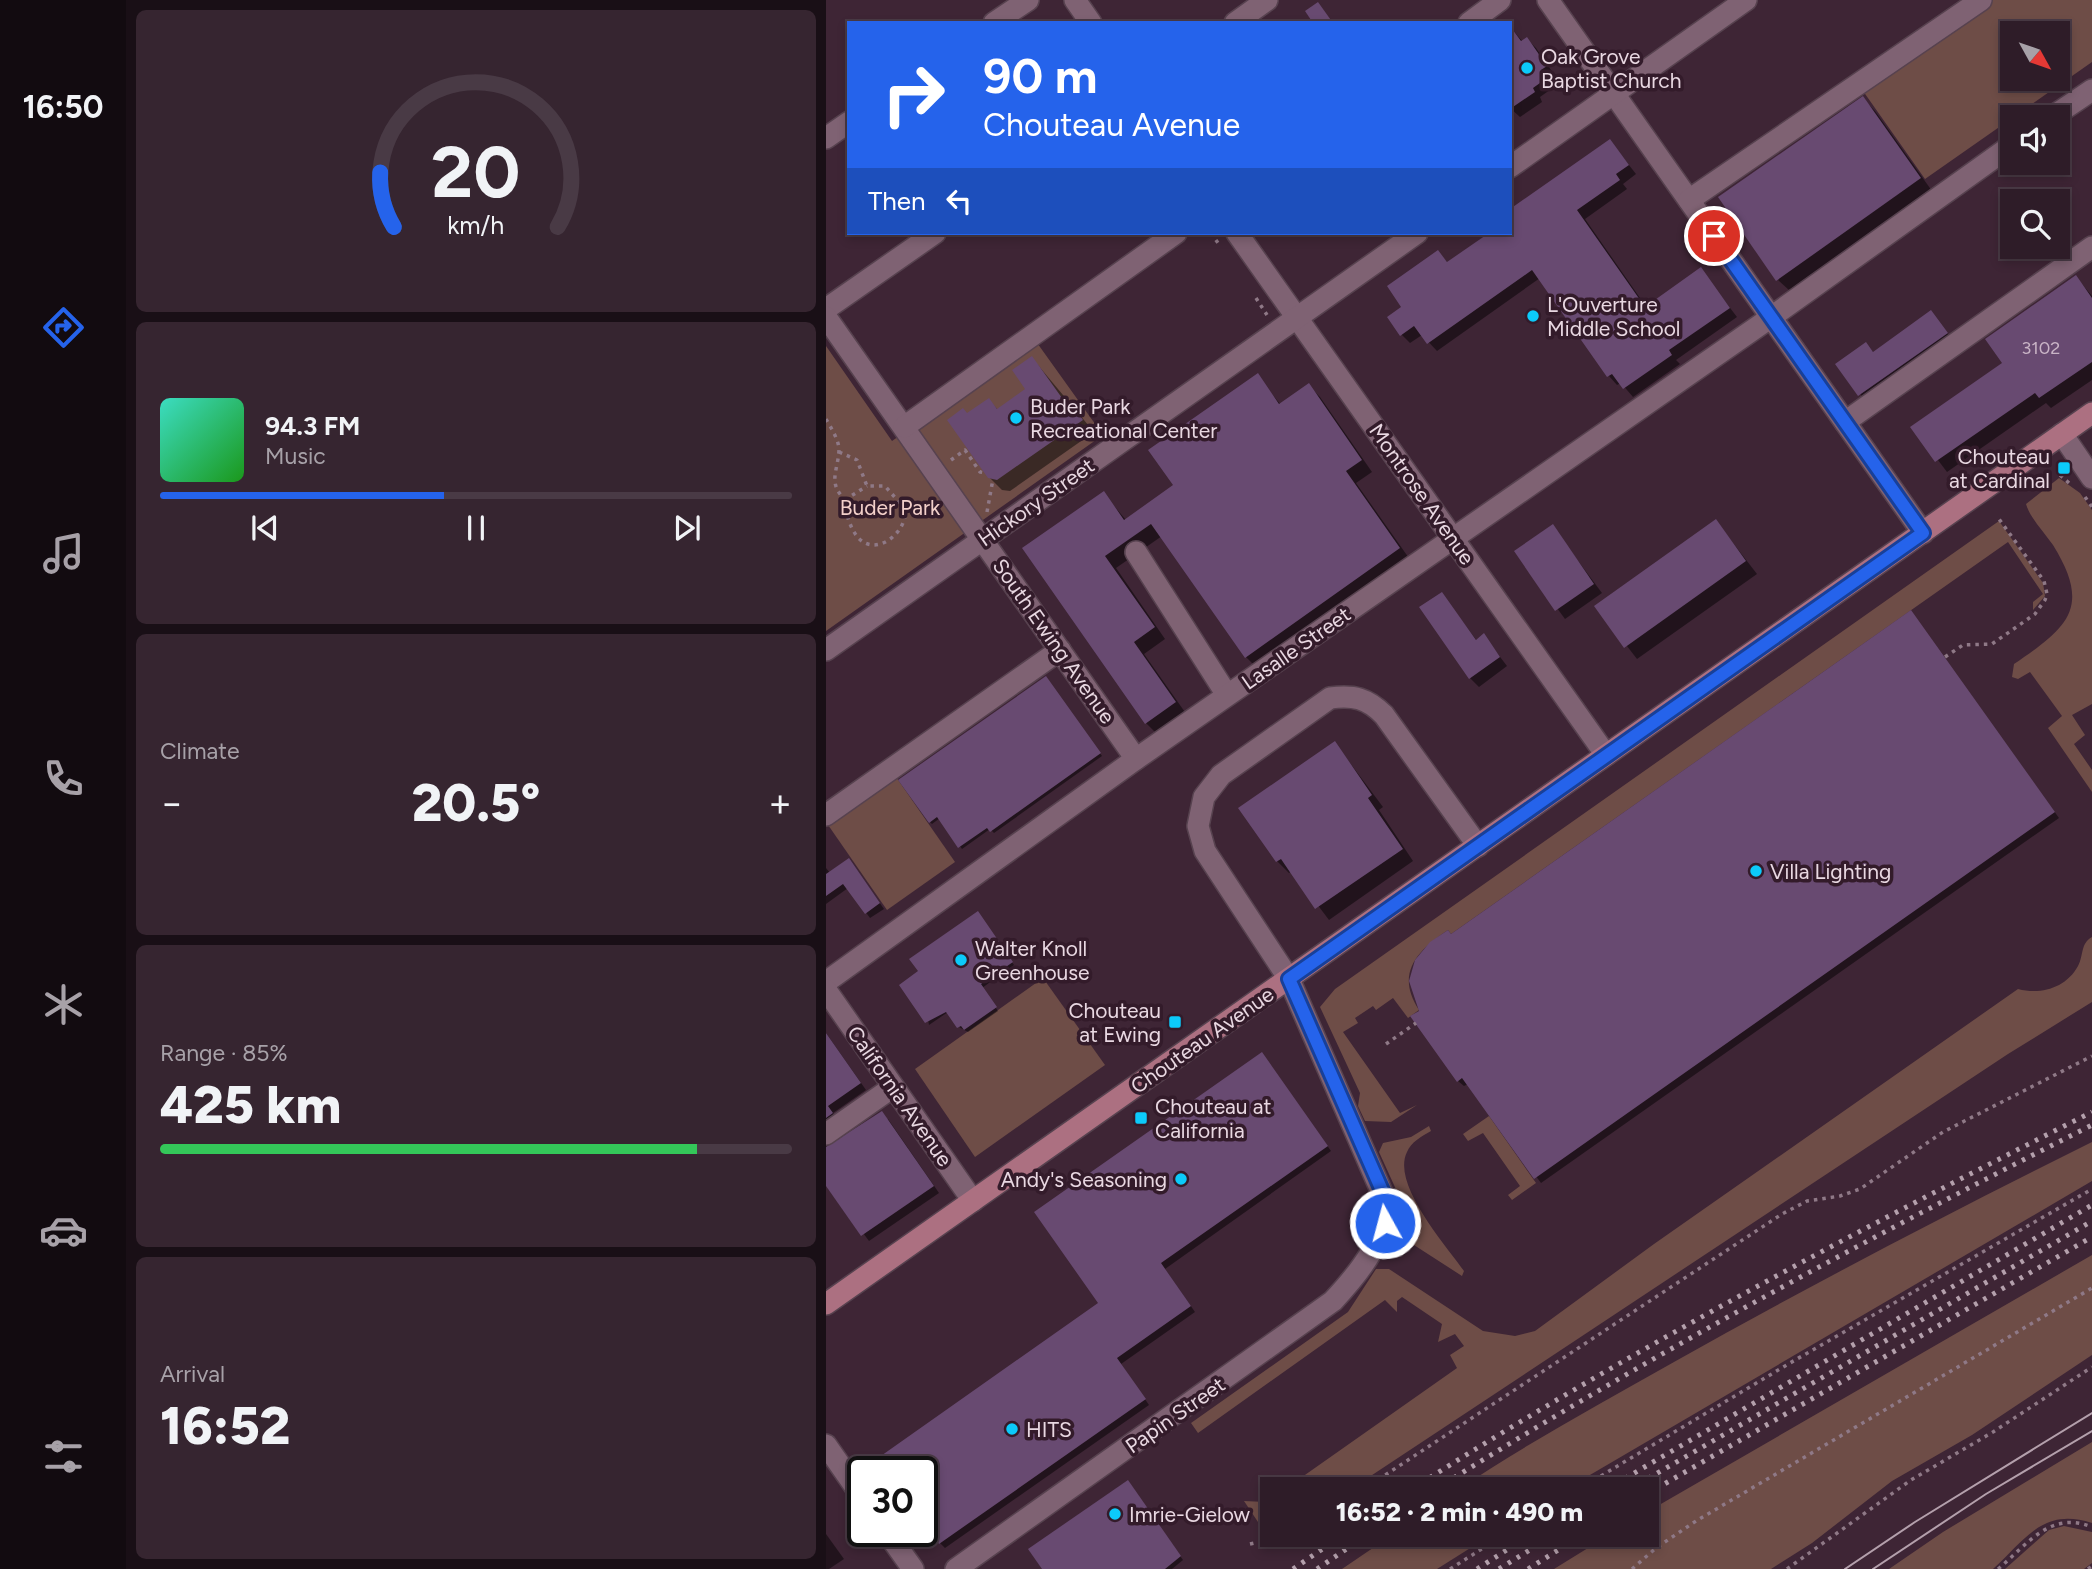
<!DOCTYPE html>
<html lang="en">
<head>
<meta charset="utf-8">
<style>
	body { margin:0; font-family:Figtree,sans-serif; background:#362530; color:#f1f3f6; height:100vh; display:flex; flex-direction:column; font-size:26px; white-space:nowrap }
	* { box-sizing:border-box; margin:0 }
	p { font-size:23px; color:#a7a1a8 }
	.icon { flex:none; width:38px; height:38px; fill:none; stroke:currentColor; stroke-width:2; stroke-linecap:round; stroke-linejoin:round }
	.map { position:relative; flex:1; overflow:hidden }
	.sheet { display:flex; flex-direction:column; gap:10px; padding:10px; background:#190f16; width:700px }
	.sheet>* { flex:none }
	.guide { position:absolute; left:21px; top:21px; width:665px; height:214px; border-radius:0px; box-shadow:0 4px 10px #0003,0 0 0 2px #493a45; background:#2563eb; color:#fff; overflow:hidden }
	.needle { width:46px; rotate:130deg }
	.buttons { position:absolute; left:1174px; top:21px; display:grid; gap:14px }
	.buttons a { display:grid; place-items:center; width:70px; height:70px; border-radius:0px; background:#2e1c28; box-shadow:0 4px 10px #0003,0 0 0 2px #493a45; font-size:35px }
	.speed { position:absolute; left:21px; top:1456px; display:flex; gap:14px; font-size:35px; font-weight:700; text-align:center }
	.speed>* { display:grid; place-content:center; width:91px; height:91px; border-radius:50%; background:#2e1c28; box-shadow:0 4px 10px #0003,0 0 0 2px #493a45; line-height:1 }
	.speed .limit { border:4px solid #111; border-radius:10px; background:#fff; color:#111 }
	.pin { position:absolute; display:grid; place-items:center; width:60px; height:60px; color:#fff; margin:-30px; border:4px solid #fff; border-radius:50%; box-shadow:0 2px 7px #0007 }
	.me { position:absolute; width:77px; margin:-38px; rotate:353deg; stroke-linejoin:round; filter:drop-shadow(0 0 5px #0008) }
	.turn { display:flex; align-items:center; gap:24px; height:147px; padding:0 21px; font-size:32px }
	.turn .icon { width:91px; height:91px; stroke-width:2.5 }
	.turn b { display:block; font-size:49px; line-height:60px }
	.then { display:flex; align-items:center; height:66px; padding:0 21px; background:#0003; gap:14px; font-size:26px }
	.big { font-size:52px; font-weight:800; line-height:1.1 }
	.sheet .tile { flex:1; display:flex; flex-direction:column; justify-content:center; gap:10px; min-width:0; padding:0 24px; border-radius:10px; background:#362530 }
	.sheet .dial { align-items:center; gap:0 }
	.dial svg { height:182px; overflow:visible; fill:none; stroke:#493a45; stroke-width:7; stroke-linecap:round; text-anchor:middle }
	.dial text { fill:#f1f3f6; stroke:none }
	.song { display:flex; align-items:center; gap:21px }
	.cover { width:84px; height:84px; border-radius:10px; background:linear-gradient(135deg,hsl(170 70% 55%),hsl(120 70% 35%)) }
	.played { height:7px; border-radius:4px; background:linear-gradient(90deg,#2563eb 45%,#493a45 45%) }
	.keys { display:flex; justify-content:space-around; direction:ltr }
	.heat { display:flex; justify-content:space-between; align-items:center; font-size:38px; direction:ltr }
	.charge { height:10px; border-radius:5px; background:linear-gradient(90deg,#34c759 85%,#493a45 0) }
	.trip { position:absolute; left:434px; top:1477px; width:399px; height:70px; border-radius:0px; background:#2e1c28; box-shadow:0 4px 10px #0003,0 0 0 2px #493a45; font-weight:800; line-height:70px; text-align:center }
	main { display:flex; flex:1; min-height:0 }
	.tabs { display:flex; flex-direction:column; width:126px; justify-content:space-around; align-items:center; background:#120b10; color:#a7a1a8 }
	.tabs .icon { width:49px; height:49px }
	.tabs .selected { color:#2563eb }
	.tabs b { font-size:32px; color:#f1f3f6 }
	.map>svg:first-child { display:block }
	.green { fill:#6e4d47; fill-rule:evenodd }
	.shadow { fill:#0007 }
	.building { fill:#684a71 }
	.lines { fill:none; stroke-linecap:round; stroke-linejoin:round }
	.minor-casing { stroke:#57424f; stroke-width:24 }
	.major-casing { stroke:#57424f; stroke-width:24 }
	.path { stroke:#8f7987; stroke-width:3.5; stroke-dasharray:3.5 5; stroke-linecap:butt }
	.minor { stroke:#7f6273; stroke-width:21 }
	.major { stroke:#ac7081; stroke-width:21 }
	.tram { stroke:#b4a0ac; stroke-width:2 }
	.rail { stroke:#b4a0ac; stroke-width:5; stroke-dasharray:3.5 7; stroke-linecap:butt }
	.route-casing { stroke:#184099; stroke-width:18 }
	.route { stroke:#2563eb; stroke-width:12 }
	.poi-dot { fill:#0ccafa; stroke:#331b2a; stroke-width:2.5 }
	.labels { text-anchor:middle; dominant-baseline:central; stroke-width:7; stroke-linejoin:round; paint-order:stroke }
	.number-label { font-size:18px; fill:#c9b4c6 }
	.poi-label { font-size:21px; fill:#e9d8e2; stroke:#331b2a; text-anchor:start }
	.street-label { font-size:21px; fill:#e9d8e2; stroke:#331b2a }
	.park-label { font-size:21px; fill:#f3d0ca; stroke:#331b2a }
</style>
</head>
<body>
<main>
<nav class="tabs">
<b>16:50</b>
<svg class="icon selected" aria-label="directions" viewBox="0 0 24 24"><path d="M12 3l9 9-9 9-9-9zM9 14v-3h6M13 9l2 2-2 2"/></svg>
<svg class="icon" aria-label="music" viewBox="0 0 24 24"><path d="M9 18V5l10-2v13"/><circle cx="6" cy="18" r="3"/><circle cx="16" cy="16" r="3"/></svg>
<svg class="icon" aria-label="phone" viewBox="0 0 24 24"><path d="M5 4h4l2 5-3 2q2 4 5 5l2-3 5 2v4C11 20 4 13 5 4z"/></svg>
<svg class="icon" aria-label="climate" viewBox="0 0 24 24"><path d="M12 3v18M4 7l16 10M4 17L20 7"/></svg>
<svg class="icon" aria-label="car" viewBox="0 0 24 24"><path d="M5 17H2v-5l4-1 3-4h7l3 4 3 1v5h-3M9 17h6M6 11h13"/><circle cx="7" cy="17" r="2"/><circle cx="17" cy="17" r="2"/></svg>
<svg class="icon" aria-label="filters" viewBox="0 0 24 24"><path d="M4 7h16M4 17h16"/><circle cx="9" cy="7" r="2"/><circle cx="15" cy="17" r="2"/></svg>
</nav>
<section class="sheet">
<div class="tile dial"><svg viewBox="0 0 100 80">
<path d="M14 69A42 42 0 1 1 86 69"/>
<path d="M14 69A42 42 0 0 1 8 45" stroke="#2563eb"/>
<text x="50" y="56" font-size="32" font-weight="700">20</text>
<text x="50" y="72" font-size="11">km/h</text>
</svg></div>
<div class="tile">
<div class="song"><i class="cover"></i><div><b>94.3 FM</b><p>Music</p></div></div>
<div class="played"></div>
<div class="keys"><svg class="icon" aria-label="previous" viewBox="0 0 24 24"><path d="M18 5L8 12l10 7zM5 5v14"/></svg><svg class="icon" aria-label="pause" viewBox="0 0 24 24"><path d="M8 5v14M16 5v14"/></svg><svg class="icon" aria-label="next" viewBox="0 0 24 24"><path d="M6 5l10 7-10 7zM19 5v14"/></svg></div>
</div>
<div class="tile"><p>Climate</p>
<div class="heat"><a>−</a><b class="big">20.5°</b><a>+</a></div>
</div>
<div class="tile"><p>Range · 85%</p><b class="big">425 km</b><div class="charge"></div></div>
<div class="tile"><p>Arrival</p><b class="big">16:52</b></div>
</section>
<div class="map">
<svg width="1266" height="1569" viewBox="0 0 1266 1569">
	<rect width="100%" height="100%" fill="#3e2535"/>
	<g class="green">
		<path d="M1166,0H1266V62L1099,179L1037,91ZM1186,33H1232V79H1186Z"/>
		<polygon points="209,340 277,435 0,631 0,346 66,441"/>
		<path d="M1233,478L1254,493L1266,510V704L1246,715L1259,735L1248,744L1266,770V792L1222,728L1236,716L1204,672L1192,679L1186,677L1188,664C1242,627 1266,608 1227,545C1218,532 1204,518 1200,504Z"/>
		<path d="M1173,521L1217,583L1219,596L1207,610V602L1217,594L1182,542L625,934L622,930C591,951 569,973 593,1010L582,1018L567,998L550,1010L547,1006L529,1018L532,1023L517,1032L574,1113L591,1105L565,1122L539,1121L532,1106L534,1093L494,1007L509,989Z"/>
		<polygon points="68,774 129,862 61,910 0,822"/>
		<path d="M1266,937V1002L1182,1054L525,1489H459L631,1368L624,1355L638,1346L629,1334L612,1342L616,1324L576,1297L571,1301V1312L559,1300L372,1433L365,1423L522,1312L550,1269H563L657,1331L689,1336L709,1331L828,1244L1192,989C1215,995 1240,988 1252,966C1258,955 1254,944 1266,937Z"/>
		<polygon points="217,978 279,1065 149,1157 89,1069"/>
		<polygon points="663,1116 710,1183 686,1200 682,1195 694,1186 657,1133 642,1141 637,1134"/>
		<path d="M603,1126L605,1131C596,1136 585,1142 581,1152C565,1184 620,1245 638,1271L636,1276L574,1236L576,1211L573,1196L553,1152L557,1143L585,1137Z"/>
		<path d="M1266,1142V1181L740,1489H633C702,1443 775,1403 848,1362C985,1285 1125,1212 1266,1142Z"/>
		<polygon points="1266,1255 1266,1355 1146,1435 1066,1481 986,1543 945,1569 728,1569 783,1535 821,1535 821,1512"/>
		<path d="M1266,1442V1523C1217,1507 1200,1539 1167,1569H1063L1117,1532Z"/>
		<polygon points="446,1498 446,1533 440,1534 418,1501 440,1502"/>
		<polygon points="1238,1526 1266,1532 1266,1563 1258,1569 1179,1569 1223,1530"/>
		<polygon points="566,1535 665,1535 611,1569 516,1569"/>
	</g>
	<g class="shadow">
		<polygon points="684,27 697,42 701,39 710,48 729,76 723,80 728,87 714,97 716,102 694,117 684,108"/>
		<polygon points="1037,99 1049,111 1106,191 964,291 952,280"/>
		<polygon points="784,141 810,174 797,184 801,189 759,219 821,308 875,270 911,317 850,360 854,364 807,397 795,383 791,385 783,376 714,278 611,351 596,335 584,343 576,335 578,307 612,252 622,263 666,233 684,233"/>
		<polygon points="1250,277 1266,296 1266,380 1225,408 1220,403 1121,472 1087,427 1178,364"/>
		<polygon points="1105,312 1129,343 1042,404 1012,365 1040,345 1048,353"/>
		<polygon points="206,358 268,432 184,491 176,490 163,477 142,415 163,400 172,410 201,390"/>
		<polygon points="431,376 455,405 483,386 494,397 546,472 530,483 585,561 432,669 420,657 336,536 290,568 339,639 318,654 361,715 332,735 320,723 198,549 277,493 300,520 349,485"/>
		<polygon points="890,521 931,574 811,659 770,606"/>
		<polygon points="726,526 776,593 739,619 690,552"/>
		<polygon points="616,594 651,641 658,636 681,666 653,687 644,678"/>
		<polygon points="1085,612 1233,818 715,1183 642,1084 638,1086 632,1081 595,1012 626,936"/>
		<polygon points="222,680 276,756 168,833 164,829 136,849 114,818 106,824 104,822"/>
		<polygon points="509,743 557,807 553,810 587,861 503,920 466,871 463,873 451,861 415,808"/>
		<polygon points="27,865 58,909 44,918 22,888 0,904 0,868 4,873"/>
		<polygon points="154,916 188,965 156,988 172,1011 142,1032 133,1027 122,1012 103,1025 94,971"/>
		<polygon points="0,1033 40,1090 7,1113 12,1120 0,1130"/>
		<polygon points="440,1059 505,1151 339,1269 369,1312 295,1364 323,1405 119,1548 114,1543 96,1472 275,1304"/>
		<polygon points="62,1119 113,1193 43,1241 0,1183 0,1147"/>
		<polygon points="305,1486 357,1560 346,1569 218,1569"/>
		<polygon points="0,1534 18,1559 3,1569 0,1569"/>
	</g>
	<g class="building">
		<polygon points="492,2 507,23 487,23 479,11"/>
		<polygon points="684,26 695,41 701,37 721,66 715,70 721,78 707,88 709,92 684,109"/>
		<polygon points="1037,96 1095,178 950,281 892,197"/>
		<polygon points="784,139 803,165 790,174 794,180 751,210 819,307 875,267 904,308 843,350 846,355 797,389 786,374 781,377 706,270 601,344 588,326 574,336 561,317 575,307 561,286 612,250 621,262 663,233 684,233 684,209"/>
		<polygon points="1250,275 1266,298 1266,362 1213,398 1209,393 1109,462 1084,427 1176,363 1159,339"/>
		<polygon points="1105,310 1122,333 1032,396 1009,364 1040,342 1047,352"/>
		<polygon points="206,356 241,405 245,402 257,420 171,480 162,478 121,420 137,408 141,413 163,398 171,409 199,389 186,370"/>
		<polygon points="432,373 453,404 483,383 536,460 520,471 574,548 419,658 325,524 279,556 329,627 308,642 350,702 319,724 196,548 278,491 298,520 347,485 322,450"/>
		<polygon points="890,519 920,561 798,648 768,606"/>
		<polygon points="727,524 768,584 729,611 688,551"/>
		<polygon points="616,592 650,640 658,633 674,657 643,679 593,607"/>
		<polygon points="1085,610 1229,812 708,1179 636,1078 631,1082 584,1016 593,1011 583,981 589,960 604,942 622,930 625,934"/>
		<polygon points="220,676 275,753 164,832 161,828 132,848 111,817 103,823 72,780"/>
		<polygon points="509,741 546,795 542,798 577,849 489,909 455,859 450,862 412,808"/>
		<polygon points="23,858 54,903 39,914 17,884 0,896 0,874"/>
		<polygon points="152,911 187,962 155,984 171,1007 138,1030 135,1026 131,1028 120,1012 99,1023 73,985 92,971 83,959"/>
		<polygon points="0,1033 35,1083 2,1106 7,1113 0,1118"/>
		<polygon points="436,1052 502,1146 335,1263 365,1306 291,1358 320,1399 113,1544 96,1521 96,1472 62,1472 52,1458 272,1303 208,1212"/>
		<polygon points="56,1111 108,1186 35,1236 0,1186 0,1147"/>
		<polygon points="302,1480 355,1556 339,1569 216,1569 202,1549"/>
	</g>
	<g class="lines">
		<defs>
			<g id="minor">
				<polyline points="249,0 265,23"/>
				<polyline points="722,0 1097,533"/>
				<polyline points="168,23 202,0"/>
				<polyline points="409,23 441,0"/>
				<polyline points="643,23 674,0"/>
				<polyline points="1226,117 1266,90"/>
				<polyline points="0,138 23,122"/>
				<polyline points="684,167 920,0"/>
				<polyline points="863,200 1155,0"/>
				<polyline points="411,233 780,755"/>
				<polyline points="0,309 109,233"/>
				<polyline points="0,317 310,759"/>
				<polyline points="1019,422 1266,247"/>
				<polyline points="78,427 350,233"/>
				<polyline points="1236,434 1266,478"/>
				<polyline points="310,552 401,695"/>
				<polyline points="0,650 591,233"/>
				<polyline points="0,815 234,650"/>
				<polyline points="0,982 310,759 944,318 1186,145"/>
				<polyline points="0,990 147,1201"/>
				<polyline points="0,1134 67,1087"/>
				<polyline points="0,1445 37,1498"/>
				<polyline points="60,1531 87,1569"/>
				<path d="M130,1569L507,1301C533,1273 566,1234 557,1195L463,979L379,851L372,826L378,797L395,775L504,698C528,695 541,698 558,715L652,846"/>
			</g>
			<polyline id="major" points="0,1304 1266,413"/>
		</defs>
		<use href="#minor" class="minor-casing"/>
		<use href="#major" class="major-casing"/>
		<g class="path">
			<polyline points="385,233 392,243"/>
			<polyline points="430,298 441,315"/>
			<path d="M0,419C5,428 13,440 13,450C12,472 0,484 22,502"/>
			<path d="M13,452L31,460L41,486H59L79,509C82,528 58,552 39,543C29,538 24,525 21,515L25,496L41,486"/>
			<polyline points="125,460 139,450 154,472 160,473"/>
			<polyline points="1234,475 1243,483"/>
			<polyline points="1259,497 1266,507"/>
			<polyline points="161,512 167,479"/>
			<polyline points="1119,657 1137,645 1166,644 1209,614 1219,600 1221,594 1218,581 1173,519"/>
			<polyline points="560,1044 590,1023"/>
			<polyline points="538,1489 956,1214 981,1201 1014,1196 1034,1189 1117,1132 1266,1056"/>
			<polyline points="753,1489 964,1363 1266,1189"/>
			<polyline points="424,1544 463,1535"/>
			<polyline points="624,1569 678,1535"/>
			<polyline points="806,1569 830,1548 870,1521 1266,1288"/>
			<polyline points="961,1569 1085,1480 1167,1432 1266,1367"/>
			<path d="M1172,1569C1201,1545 1224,1510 1266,1527"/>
			<polyline points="1262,1569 1266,1566"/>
		</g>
		<use href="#minor" class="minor"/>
		<use href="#major" class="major"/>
		<g class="tram">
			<polyline points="1019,1569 1089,1522 1266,1413"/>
			<polyline points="1047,1569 1160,1494 1266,1431"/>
		</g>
		<g class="rail">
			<path d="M586,1489C805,1349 1034,1229 1266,1112"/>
			<path d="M610,1489C822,1356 1042,1238 1266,1125"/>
			<polyline points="781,1489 1266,1205"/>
			<polyline points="804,1489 1266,1221"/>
			<polyline points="821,1494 1266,1237"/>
			<polyline points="467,1569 517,1535"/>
			<polyline points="491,1569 541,1535"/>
			<polyline points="651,1569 704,1535"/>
			<polyline points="673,1569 728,1535"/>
			<polyline points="702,1569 756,1535"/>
		</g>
	</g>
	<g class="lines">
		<defs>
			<polyline id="route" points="559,1223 558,1195 463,979 1097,533 888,236"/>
		</defs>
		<use href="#route" class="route-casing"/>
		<use href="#route" class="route"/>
	</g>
	<g class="poi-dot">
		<circle cx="701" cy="68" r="7"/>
		<circle cx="707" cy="316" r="7"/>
		<circle cx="190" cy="418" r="7"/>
		<rect x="1231" y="461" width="14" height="14" rx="3.5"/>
		<circle cx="930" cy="871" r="7"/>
		<circle cx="135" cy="960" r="7"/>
		<rect x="342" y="1015" width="14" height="14" rx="3.5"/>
		<rect x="308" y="1111" width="14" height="14" rx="3.5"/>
		<circle cx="355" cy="1179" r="7"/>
		<circle cx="186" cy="1429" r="7"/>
		<circle cx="289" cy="1514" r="7"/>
	</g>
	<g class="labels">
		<g class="number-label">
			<text x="1215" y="348">3102</text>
		</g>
		<g class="poi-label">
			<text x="715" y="56">Oak Grove<tspan x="715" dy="24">Baptist Church</tspan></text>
			<text x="721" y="304">L'Ouverture<tspan x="721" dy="24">Middle School</tspan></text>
			<text x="204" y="406">Buder Park<tspan x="204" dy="24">Recreational Center</tspan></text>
			<text x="1224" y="456" text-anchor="end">Chouteau<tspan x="1224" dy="24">at Cardinal</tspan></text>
			<text x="944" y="871">Villa Lighting</text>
			<text x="149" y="948">Walter Knoll<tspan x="149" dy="24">Greenhouse</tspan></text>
			<text x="335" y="1010" text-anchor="end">Chouteau<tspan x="335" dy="24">at Ewing</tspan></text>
			<text x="329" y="1106">Chouteau at<tspan x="329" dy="24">California</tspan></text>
			<text x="341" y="1179" text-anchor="end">Andy's Seasoning</text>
			<text x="200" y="1429">HITS</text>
			<text x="303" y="1514">Imrie-Gielow</text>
		</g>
		<g class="street-label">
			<text transform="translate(596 494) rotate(55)">Montrose Avenue</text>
			<text transform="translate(210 502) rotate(-35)">Hickory Street</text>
			<text transform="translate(228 641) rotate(55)">South Ewing Avenue</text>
			<text transform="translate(470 648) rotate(-35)">Lasalle Street</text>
			<text transform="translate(376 1040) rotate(-35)">Chouteau Avenue</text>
			<text transform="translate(74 1096) rotate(55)">California Avenue</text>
			<text transform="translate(349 1415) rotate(-35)">Papin Street</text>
		</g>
		<g class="park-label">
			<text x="64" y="507">Buder Park</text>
		</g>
	</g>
</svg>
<div class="buttons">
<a><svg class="needle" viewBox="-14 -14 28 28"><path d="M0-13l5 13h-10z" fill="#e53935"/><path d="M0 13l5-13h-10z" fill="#a7a1a8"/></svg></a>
<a><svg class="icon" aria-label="sound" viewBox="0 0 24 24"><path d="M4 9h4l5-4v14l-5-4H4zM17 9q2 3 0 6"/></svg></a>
<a><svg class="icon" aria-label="search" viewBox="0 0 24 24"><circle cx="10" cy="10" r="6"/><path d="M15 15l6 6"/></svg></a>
</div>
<div class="speed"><div class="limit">30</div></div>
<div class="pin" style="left:888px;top:236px;background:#d93025"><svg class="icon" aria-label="arrive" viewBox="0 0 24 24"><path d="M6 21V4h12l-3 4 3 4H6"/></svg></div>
<svg class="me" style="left:559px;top:1223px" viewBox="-20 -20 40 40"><circle r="17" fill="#2563eb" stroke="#fff" stroke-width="3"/><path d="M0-11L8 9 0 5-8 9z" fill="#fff"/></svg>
<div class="trip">16:52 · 2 min · 490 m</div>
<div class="guide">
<div class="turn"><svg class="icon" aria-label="right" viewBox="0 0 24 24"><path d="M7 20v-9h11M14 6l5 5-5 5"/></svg><div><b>90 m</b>Chouteau Avenue</div></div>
<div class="then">Then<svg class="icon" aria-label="left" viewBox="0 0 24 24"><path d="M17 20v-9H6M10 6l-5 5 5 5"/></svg></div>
</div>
</div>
</main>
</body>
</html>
